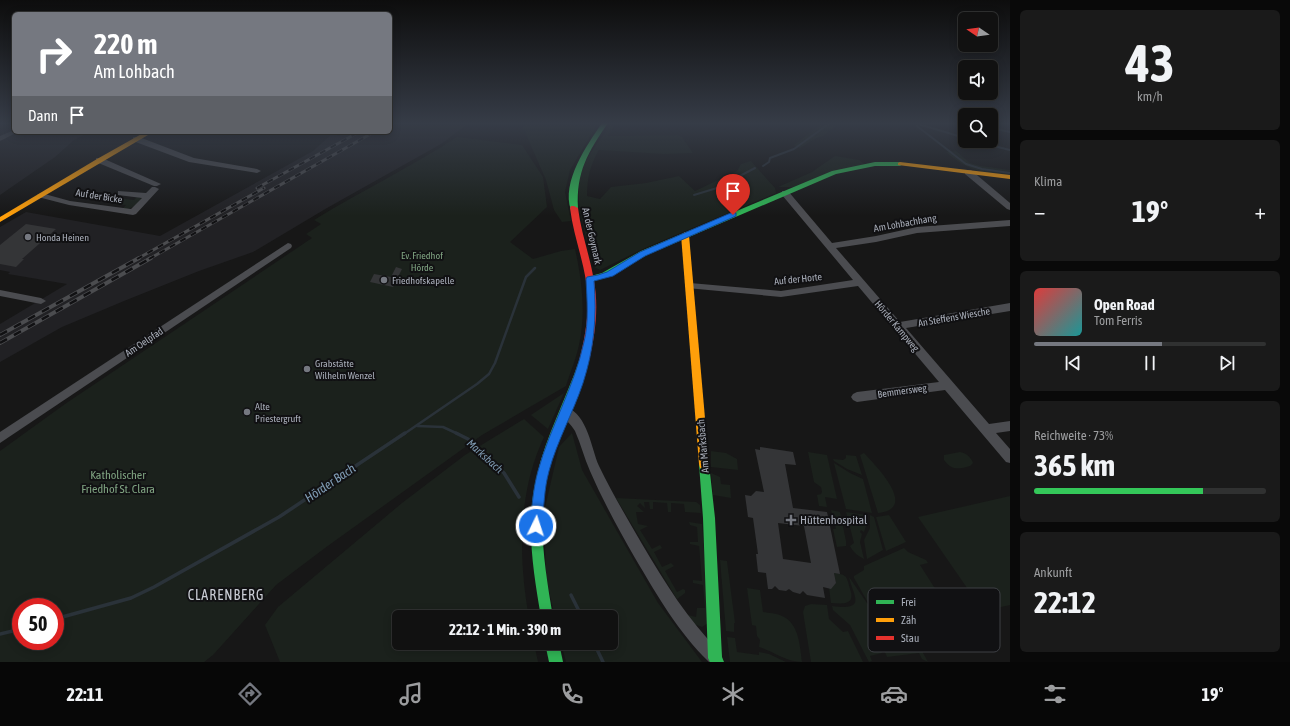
<!DOCTYPE html>
<html lang="de">
<head>
<meta charset="utf-8">
<style>
	body { margin:0; font-family:"Asap Condensed",sans-serif; background:#1a1a1a; color:#f1f3f6; height:100vh; display:flex; flex-direction:column; font-size:15px; white-space:nowrap }
	* { box-sizing:border-box; margin:0 }
	p { font-size:13px; color:#9c9d9f }
	.icon { flex:none; width:22px; height:22px; fill:none; stroke:currentColor; stroke-width:2; stroke-linecap:round; stroke-linejoin:round }
	.map { position:relative; flex:1; overflow:hidden }
	.panel { display:flex; flex-direction:column; gap:10px; padding:10px; background:#090909; width:280px }
	.panel>* { flex:none }
	.guide { position:absolute; left:12px; top:12px; width:380px; height:122px; border-radius:6px; box-shadow:0 2px 10px #0003,0 0 0 1px #303131; background:#757880; color:#fff; overflow:hidden }
	.needle { width:26px; rotate:283deg }
	.fabs { position:absolute; left:958px; top:12px; display:grid; gap:8px }
	.fabs a { display:grid; place-items:center; width:40px; height:40px; border-radius:6px; background:#111; box-shadow:0 2px 10px #0003,0 0 0 1px #303131; font-size:20px }
	.speed { position:absolute; left:12px; top:598px; display:flex; gap:8px; font-size:20px; font-weight:700; text-align:center }
	.speed>* { display:grid; place-content:center; width:52px; height:52px; border-radius:50%; background:#111; box-shadow:0 2px 10px #0003,0 0 0 1px #303131; line-height:1 }
	.speed .limit { border:6px solid #d22; background:#fff; color:#111 }
	.pin { position:absolute; display:grid; place-items:center; width:34px; height:34px; color:#fff; margin:-41px -17px; border-radius:50% 50% 50% 0; rotate:-45deg; box-shadow:0 0 4px #0007 }
	.pin .icon { rotate:45deg }
	.me { position:absolute; width:44px; margin:-22px; rotate:4deg; stroke-linejoin:round; filter:drop-shadow(0 0 3px #0008) }
	.turn { display:flex; align-items:center; gap:14px; height:84px; padding:0 16px; font-size:18px }
	.turn .icon { width:52px; height:52px; stroke-width:2.5 }
	.turn b { display:block; font-size:28px; line-height:34px }
	.then { display:flex; align-items:center; height:38px; padding:0 16px; background:#0003; gap:8px; font-size:15px }
	.big { font-size:30px; font-weight:700; line-height:1.1 }
	.panel .widget { flex:1; display:flex; flex-direction:column; justify-content:center; gap:6px; min-width:0; padding:0 14px; border-radius:6px; background:#1a1a1a }
	.panel .dial { align-items:center; gap:0 }
	.dial b { font-size:52px; line-height:1 }
	.song { display:flex; align-items:center; gap:12px }
	.cover { width:48px; height:48px; border-radius:6px; background:linear-gradient(135deg,hsl(0 70% 55%),hsl(180 70% 35%)) }
	.played { height:4px; border-radius:2px; background:linear-gradient(90deg,#757880 55%,#303131 55%) }
	.keys { display:flex; justify-content:space-around; direction:ltr }
	.heat { display:flex; justify-content:space-between; align-items:center; font-size:22px; direction:ltr }
	.charge { height:6px; border-radius:3px; background:linear-gradient(90deg,#34c759 73%,#303131 0) }
	.trip { position:absolute; left:392px; top:610px; width:226px; height:40px; border-radius:6px; background:#111; box-shadow:0 2px 10px #0003,0 0 0 1px #303131; font-weight:700; line-height:40px; text-align:center }
	.menu { display:flex; height:64px; justify-content:space-around; align-items:center; background:#070707; color:#9c9d9f }
	.menu .icon { width:28px; height:28px }
	.menu .current { color:#757880 }
	.menu b { font-size:18px; color:#f1f3f6 }
	main { display:flex; flex:1; min-height:0 }
	.map>svg:first-child { display:block }
	.built { fill:#212124 }
	.green { fill:#1b211c; fill-rule:evenodd }
	.lines { fill:none; stroke-linecap:round; stroke-linejoin:round }
	.stream-far2 { stroke:#2a3239; stroke-width:2 }
	.stream-far1 { stroke:#2a3239; stroke-width:2.5 }
	.stream { stroke:#2a3239; stroke-width:3.5 }
	.building { fill:#343537; fill-rule:evenodd }
	.street { fill:#4b4c50; fill-rule:evenodd }
	.fast { fill:#30b455; fill-rule:evenodd }
	.slow { fill:#ff9f0a; fill-rule:evenodd }
	.jam { fill:#e5322d; fill-rule:evenodd }
	.rail-far1-casing { stroke:#4b4c4f; stroke-width:3 }
	.rail-casing { stroke:#4b4c4f; stroke-width:4 }
	.rail-far1 { stroke:#111113; stroke-width:2; stroke-dasharray:6; stroke-linecap:butt }
	.rail { stroke:#111113; stroke-width:2.5; stroke-dasharray:8; stroke-linecap:butt }
	.route { fill:#1a73e8; stroke:#114b97 }
	.poi-dot { fill:#757880; stroke:#111113; stroke-width:1.5 }
	.labels { text-anchor:middle; dominant-baseline:central; stroke-width:4; stroke-linejoin:round; paint-order:stroke }
	.street-label { font-size:10px; fill:#a8adb8; stroke:#111113 }
	.poi-label { font-size:10px; fill:#a8adb8; stroke:#111113; text-anchor:start }
	.park-label { font-size:10px; fill:#7fa381; stroke:#111113 }
	.water-label { font-size:11px; font-style:italic; fill:#7f9bb3; stroke:#111113 }
	.near-park-label { font-size:12px; fill:#7fa381; stroke:#111113 }
	.near-poi-label { font-size:12px; fill:#a8adb8; stroke:#111113; text-anchor:start }
	.near-water-label { font-size:13px; font-style:italic; fill:#7f9bb3; stroke:#111113 }
	.near-quarter-label { font-size:14px; letter-spacing:1px; fill:#c9ccd4; stroke:#111113 }
	.key { fill:#111113; stroke:#3e4045; stroke-width:1 }
	.key-label { font-size:11px; fill:#a8adb8 }
</style>
</head>
<body>
<main>
<div class="map">
<svg width="1010" height="662" viewBox="0 0 1010 662">
	<rect width="100%" height="100%" fill="#171717"/>
	<g class="built">
		<polygon points="0,123 14,123 14,132 89,132 74,140 55,157 0,195"/>
		<polygon points="390,123 469,123 441,144 327,208 253,252 199,271 124,301 62,327 0,362 0,324 67,284 8,274 10,272 0,270 0,227 26,212 160,236 313,151 332,134 339,136 348,132 390,132"/>
	</g>
	<g class="green">
		<polygon points="521,123 598,123 570,170 565,192 571,221 562,222 554,210 546,180"/>
		<path d="M611,123H616L608,136L678,135L682,137L693,153L663,154L599,150C590,165 587,179 587,196L600,199L611,187L646,183L679,176L695,191L737,171L741,164L751,161L775,188L776,193L645,248L600,270L594,267C586,233 568,191 587,159C594,146 604,136 611,123Z"/>
		<polygon points="823,123 839,123 823,136 816,138 800,148 794,145"/>
		<path d="M457,137L522,145L543,177L547,207L510,242L533,259L561,251L575,249C582,280 586,313 579,345C576,359 570,373 566,386L482,435L325,548L276,585L213,655L204,662H0V451L65,404L312,238L306,234L321,224L314,220C361,191 411,167 457,137ZM21,607H55V641H21Z"/>
		<path d="M956,151L970,163L981,166L1010,170V176C980,172 970,172 946,152Z"/>
		<polygon points="835,156 859,160 864,164 794,187 778,187 812,172"/>
		<path d="M137,197L142,199C136,205 132,210 122,209L126,205L112,204L117,198L134,200Z"/>
		<polygon points="564,393 548,429 531,415"/>
		<path d="M524,419L544,437C518,492 518,558 529,617H399V643H534L538,662H280L265,625L278,607L402,503L465,455Z"/>
		<polygon points="572,433 582,470 658,603 702,662 566,662 561,643 611,643 611,617 555,617 546,578 544,512 559,447"/>
		<polygon points="711,451 726,453 737,459 738,470 711,467"/>
		<polygon points="808,452 827,455 837,499 825,497 827,507 819,506 817,495 821,494 822,492 821,487 814,482"/>
		<path d="M960,452C966,453 971,457 973,463L970,466C959,469 952,471 944,460V455Z"/>
		<path d="M864,453C876,466 919,509 878,513L860,455Z"/>
		<polygon points="846,455 856,456 862,475 847,469 834,461 833,459 843,460 846,458"/>
		<polygon points="834,463 850,473 863,479 872,513 846,509"/>
		<polygon points="711,473 720,477 721,484 730,485 731,498 713,495"/>
		<polygon points="1010,496 1010,605 983,611 918,517"/>
		<polygon points="616,498 696,502 700,505 701,513 685,512 684,504 671,503 671,512 668,512 667,503 653,502 653,509 650,509 649,502 644,502 645,508 640,503 637,506 644,512 636,512 638,524 648,526 640,530 652,549 660,545 662,548 654,552 662,567 671,563 674,566 665,571 677,592 683,589 685,590 685,593 677,599"/>
		<polygon points="831,510 840,512 846,541 846,546 837,547 833,529 836,529"/>
		<path d="M846,512L867,515V523L864,532L861,530L860,532L862,534L860,542L864,559C858,556 853,552 850,546L854,543Z"/>
		<polygon points="870,515 874,517 883,550 867,559 864,540 870,528"/>
		<polygon points="889,515 906,542 886,551 876,517"/>
		<polygon points="689,522 702,524 709,618 708,623 702,627 694,624 688,617 688,615 696,617 697,608 705,608 703,585 693,583 693,580 702,581 699,546 690,544 690,542 698,542 697,527 690,525"/>
		<path d="M904,548L908,552L926,560L928,563L920,565L955,620C940,623 918,631 903,630C878,628 865,596 854,578V576L864,570V566Z"/>
		<polygon points="720,560 727,561 735,623 734,623 734,632 726,631"/>
		<path d="M834,573C838,573 843,574 846,577C848,580 849,586 850,589C856,605 843,604 831,603L829,588H831L836,583Z"/>
		<path d="M849,577L876,616L877,641L882,653L870,656L872,661L869,662L850,625L833,610L832,606C868,611 853,596 849,577Z"/>
		<path d="M747,588L760,590L763,612C769,613 776,613 782,616C799,623 800,646 802,662C786,662 773,651 759,647L760,640L757,636L756,626L752,625Z"/>
		<polygon points="811,604 827,605 829,619 843,632 848,631 863,662 811,662 803,612 805,606"/>
		<path d="M878,619C888,629 898,633 912,633L928,662L922,659L919,653L887,657L880,641Z"/>
		<polygon points="727,637 735,638 737,652 759,655 759,652 769,654 786,662 730,662"/>
	</g>
	<g class="lines">
		<g class="stream-far2">
			<polyline points="913,123 966,164 982,169 1010,173"/>
			<polyline points="915,123 965,138"/>
			<polyline points="991,128 1010,132"/>
			<polyline points="974,141 1010,150"/>
			<polyline points="763,166 769,162 770,158 794,149 830,123"/>
			<polyline points="694,195 717,188 755,168"/>
		</g>
		<g class="stream-far1">
			<polyline points="417,426 443,427 458,434"/>
			<polyline points="404,434 477,384 489,374 495,363 526,277 535,268"/>
		</g>
		<g class="stream">
			<polyline points="456,433 468,439 504,473 519,497"/>
			<polyline points="571,595 582,617"/>
			<polyline points="55,619 131,598 154,587 279,517 405,433"/>
			<polyline points="0,634 21,629"/>
			<polyline points="594,643 603,662"/>
		</g>
	</g>
	<g class="building">
		<polygon points="26,224 56,229 22,259 24,259 16,267 0,264 0,245"/>
		<polygon points="396,267 402,269 393,287 370,282 374,274 391,277"/>
		<path d="M760,447L793,452L796,465L785,464L793,508L827,512L840,574L834,573L836,583L831,589L823,587L825,598L807,595L803,591L800,594L793,592L789,589L786,591L779,590L775,586L772,589H768L766,573L758,572L756,554H758L753,518L748,517L745,495L751,496L756,491L764,492L755,449L760,450ZM778,523L804,526L811,563L783,559Z"/>
	</g>
	<g class="lines">
		<g class="street">
			<polygon points="14,130 14,132 17,132 16,133 0,141 0,136"/>
			<polygon points="133,132 142,132 148,135 144,137"/>
			<polygon points="133,137 139,137 194,158 257,169 261,171 257,173 189,162 133,141"/>
			<polygon points="96,158 102,158 161,184 157,186 154,186 96,162"/>
			<polygon points="965,170 971,170 1010,203 1010,210 1007,209 965,174"/>
			<polygon points="152,187 155,187 159,189 136,214 133,215 69,205 38,197 37,195 41,193 70,201 131,209 142,198 118,195 118,191 146,193"/>
			<polygon points="782,191 788,191 832,243 876,236 917,227 1010,220 1010,226 917,233 876,242 836,248 900,322 1010,303 1010,311 906,328 989,424 1010,421 1010,431 996,433 1010,449 1010,463 1006,462 945,390 857,402 853,400 851,397 853,394 857,392 939,382 858,286 781,297 687,288 685,286 690,283 781,291 853,280 782,195"/>
			<polygon points="288,243 291,244 292,246 291,248 0,443 0,432"/>
			<polygon points="0,290 41,298 46,301 41,304 0,296"/>
			<path d="M566,407C588,415 591,448 599,466C612,493 627,518 642,544C665,583 688,620 720,652L722,657L720,662H709C678,632 657,595 635,558C619,530 603,501 590,471C584,458 581,444 575,431C571,424 564,419 560,412L562,409Z"/>
		</g>
		<g class="fast">
			<path d="M602,123H608C588,152 576,172 578,208L574,210H571C561,182 587,145 602,123Z"/>
			<polygon points="875,162 900,162 903,164 900,166 875,166 836,174 647,255 608,277 590,282 586,279 587,277 602,273 641,251 832,171"/>
			<path d="M584,357L587,358L589,361C576,399 556,436 547,475C537,522 545,570 553,617H541C533,570 525,522 537,475C546,436 566,399 579,361L581,358Z"/>
			<polygon points="704,459 708,460 709,464 715,518 722,657 724,662 710,662 708,658 703,518 699,464 700,460"/>
			<polygon points="545,643 559,643 563,662 549,662"/>
		</g>
		<g class="slow">
			<polygon points="145,132 153,132 0,222 0,217 97,159"/>
			<polygon points="900,162 1010,175 1010,179 898,165 898,163"/>
			<polygon points="685,232 689,235 709,464 708,468 704,469 700,468 699,464 681,235"/>
		</g>
		<path class="jam" d="M571,206H574L578,208C581,233 590,256 594,281C599,308 595,335 589,361L587,364H581L579,361C586,335 590,308 586,281C582,256 573,233 570,208Z"/>
		<defs>
			<g id="rail-far1">
				<polyline points="257,188 359,132"/>
				<polyline points="137,259 264,188"/>
				<polyline points="149,259 374,132"/>
			</g>
			<g id="rail">
				<polyline points="0,335 139,258"/>
				<polyline points="0,343 151,258"/>
			</g>
		</defs>
		<use href="#rail-far1" class="rail-far1-casing"/>
		<use href="#rail" class="rail-casing"/>
		<use href="#rail-far1" class="rail-far1"/>
		<use href="#rail" class="rail"/>
	</g>
	<linearGradient id="sky" x2="0" y2="1"><stop stop-color="#0d0d0d"/><stop offset="0.57" stop-color="#363c47"/><stop offset="1" stop-color="#363c47" stop-opacity="0"/></linearGradient>
	<rect width="1010" height="216" fill="url(#sky)"/>
	<path class="route" d="M733,212L736,213V216L645,256L613,276L594,281C597,317 594,349 583,383C573,413 557,441 549,471C544,489 544,507 542,526L540,530L536,531L532,530L530,526C532,507 533,489 538,471C550,427 574,388 584,342C589,322 587,300 586,279L587,277L598,275L607,272L640,252Z"/>
	<g class="poi-dot">
		<circle cx="28" cy="237" r="4"/>
		<circle cx="384" cy="280" r="4"/>
		<circle cx="307" cy="369" r="4"/>
		<circle cx="247" cy="412" r="4"/>
		<path d="M789 514h4v4h4v4h-4v4h-4v-4h-4v-4h4z"/>
	</g>
	<g class="labels">
		<g class="street-label">
			<text transform="translate(99 196) rotate(9)">Auf der Bicke</text>
			<text transform="translate(905 223) rotate(-10)">Am Lohbachhang</text>
			<text transform="translate(592 236) rotate(77)">An der Goymark</text>
			<text transform="translate(798 279) rotate(-6)">Auf der Horte</text>
			<text transform="translate(954 317) rotate(-10)">An Steffens Wiesche</text>
			<text transform="translate(897 326) rotate(50)">Hörder Kampweg</text>
			<text transform="translate(144 342) rotate(-34)">Am Oelpfad</text>
			<text transform="translate(902 391) rotate(-8)">Bemmersweg</text>
			<text transform="translate(703 446) rotate(-95)">Am Marksbach</text>
		</g>
		<g class="poi-label">
			<text x="36" y="237">Honda Heinen</text>
			<text x="392" y="280">Friedhofskapelle</text>
			<text x="315" y="363">Grabstätte<tspan x="315" dy="12">Wilhelm Wenzel</tspan></text>
			<text x="255" y="406">Alte<tspan x="255" dy="12">Priestergruft</tspan></text>
		</g>
		<g class="park-label">
			<text x="422" y="255">Ev. Friedhof<tspan x="422" dy="12">Hörde</tspan></text>
		</g>
		<g class="water-label">
			<text transform="translate(485 456) rotate(42)">Marksbach</text>
		</g>
		<g class="near-park-label">
			<text x="118" y="475">Katholischer<tspan x="118" dy="14">Friedhof St. Clara</tspan></text>
		</g>
		<g class="near-poi-label">
			<text x="800" y="520">Hüttenhospital</text>
		</g>
		<g class="near-water-label">
			<text transform="translate(330 483) rotate(-34)">Hörder Bach</text>
		</g>
		<g class="near-quarter-label">
			<text x="226" y="595">CLARENBERG</text>
		</g>
	</g>
	<rect x="868" y="588" width="132" height="64" rx="6" class="key"/>
	<rect x="876" y="600" width="18" height="4" fill="#30b455"/>
	<rect x="876" y="618" width="18" height="4" fill="#ff9f0a"/>
	<rect x="876" y="636" width="18" height="4" fill="#e5322d"/>
	<g class="key-label">
		<text x="901" y="606">Frei</text>
		<text x="901" y="624">Zäh</text>
		<text x="901" y="642">Stau</text>
	</g>
</svg>
<div class="fabs">
<a><svg class="needle" viewBox="-14 -14 28 28"><path d="M0-13l5 13h-10z" fill="#e53935"/><path d="M0 13l5-13h-10z" fill="#9c9d9f"/></svg></a>
<a><svg class="icon" aria-label="sound" viewBox="0 0 24 24"><path d="M4 9h4l5-4v14l-5-4H4zM17 9q2 3 0 6"/></svg></a>
<a><svg class="icon" aria-label="search" viewBox="0 0 24 24"><circle cx="10" cy="10" r="6"/><path d="M15 15l6 6"/></svg></a>
</div>
<div class="speed"><div class="limit">50</div></div>
<div class="pin" style="left:733px;top:215px;background:#d93025"><svg class="icon" aria-label="arrive" viewBox="0 0 24 24"><path d="M6 21V4h12l-3 4 3 4H6"/></svg></div>
<svg class="me" style="left:536px;top:526px" viewBox="-20 -20 40 40"><circle r="17" fill="#1a73e8" stroke="#fff" stroke-width="3"/><path d="M0-11L8 9 0 5-8 9z" fill="#fff"/></svg>
<div class="trip">22:12 · 1 Min. · 390 m</div>
<div class="guide">
<div class="turn"><svg class="icon" aria-label="right" viewBox="0 0 24 24"><path d="M7 20v-9h11M14 6l5 5-5 5"/></svg><div><b>220 m</b>Am Lohbach</div></div>
<div class="then">Dann<svg class="icon" aria-label="arrive" viewBox="0 0 24 24"><path d="M6 21V4h12l-3 4 3 4H6"/></svg></div>
</div>
</div>
<section class="panel">
<div class="widget dial"><b>43</b><p>km/h</p></div>
<div class="widget"><p>Klima</p>
<div class="heat"><a>−</a><b class="big">19°</b><a>+</a></div>
</div>
<div class="widget">
<div class="song"><i class="cover"></i><div><b>Open Road</b><p>Tom Ferris</p></div></div>
<div class="played"></div>
<div class="keys"><svg class="icon" aria-label="previous" viewBox="0 0 24 24"><path d="M18 5L8 12l10 7zM5 5v14"/></svg><svg class="icon" aria-label="pause" viewBox="0 0 24 24"><path d="M8 5v14M16 5v14"/></svg><svg class="icon" aria-label="next" viewBox="0 0 24 24"><path d="M6 5l10 7-10 7zM19 5v14"/></svg></div>
</div>
<div class="widget"><p>Reichweite · 73%</p><b class="big">365 km</b><div class="charge"></div></div>
<div class="widget"><p>Ankunft</p><b class="big">22:12</b></div>
</section>
</main>
<nav class="menu">
<b>22:11</b>
<svg class="icon current" aria-label="directions" viewBox="0 0 24 24"><path d="M12 3l9 9-9 9-9-9zM9 14v-3h6M13 9l2 2-2 2"/></svg>
<svg class="icon" aria-label="music" viewBox="0 0 24 24"><path d="M9 18V5l10-2v13"/><circle cx="6" cy="18" r="3"/><circle cx="16" cy="16" r="3"/></svg>
<svg class="icon" aria-label="phone" viewBox="0 0 24 24"><path d="M5 4h4l2 5-3 2q2 4 5 5l2-3 5 2v4C11 20 4 13 5 4z"/></svg>
<svg class="icon" aria-label="climate" viewBox="0 0 24 24"><path d="M12 3v18M4 7l16 10M4 17L20 7"/></svg>
<svg class="icon" aria-label="car" viewBox="0 0 24 24"><path d="M5 17H2v-5l4-1 3-4h7l3 4 3 1v5h-3M9 17h6M6 11h13"/><circle cx="7" cy="17" r="2"/><circle cx="17" cy="17" r="2"/></svg>
<svg class="icon" aria-label="filters" viewBox="0 0 24 24"><path d="M4 7h16M4 17h16"/><circle cx="9" cy="7" r="2"/><circle cx="15" cy="17" r="2"/></svg>
<b>19°</b>
</nav>
</body>
</html>
